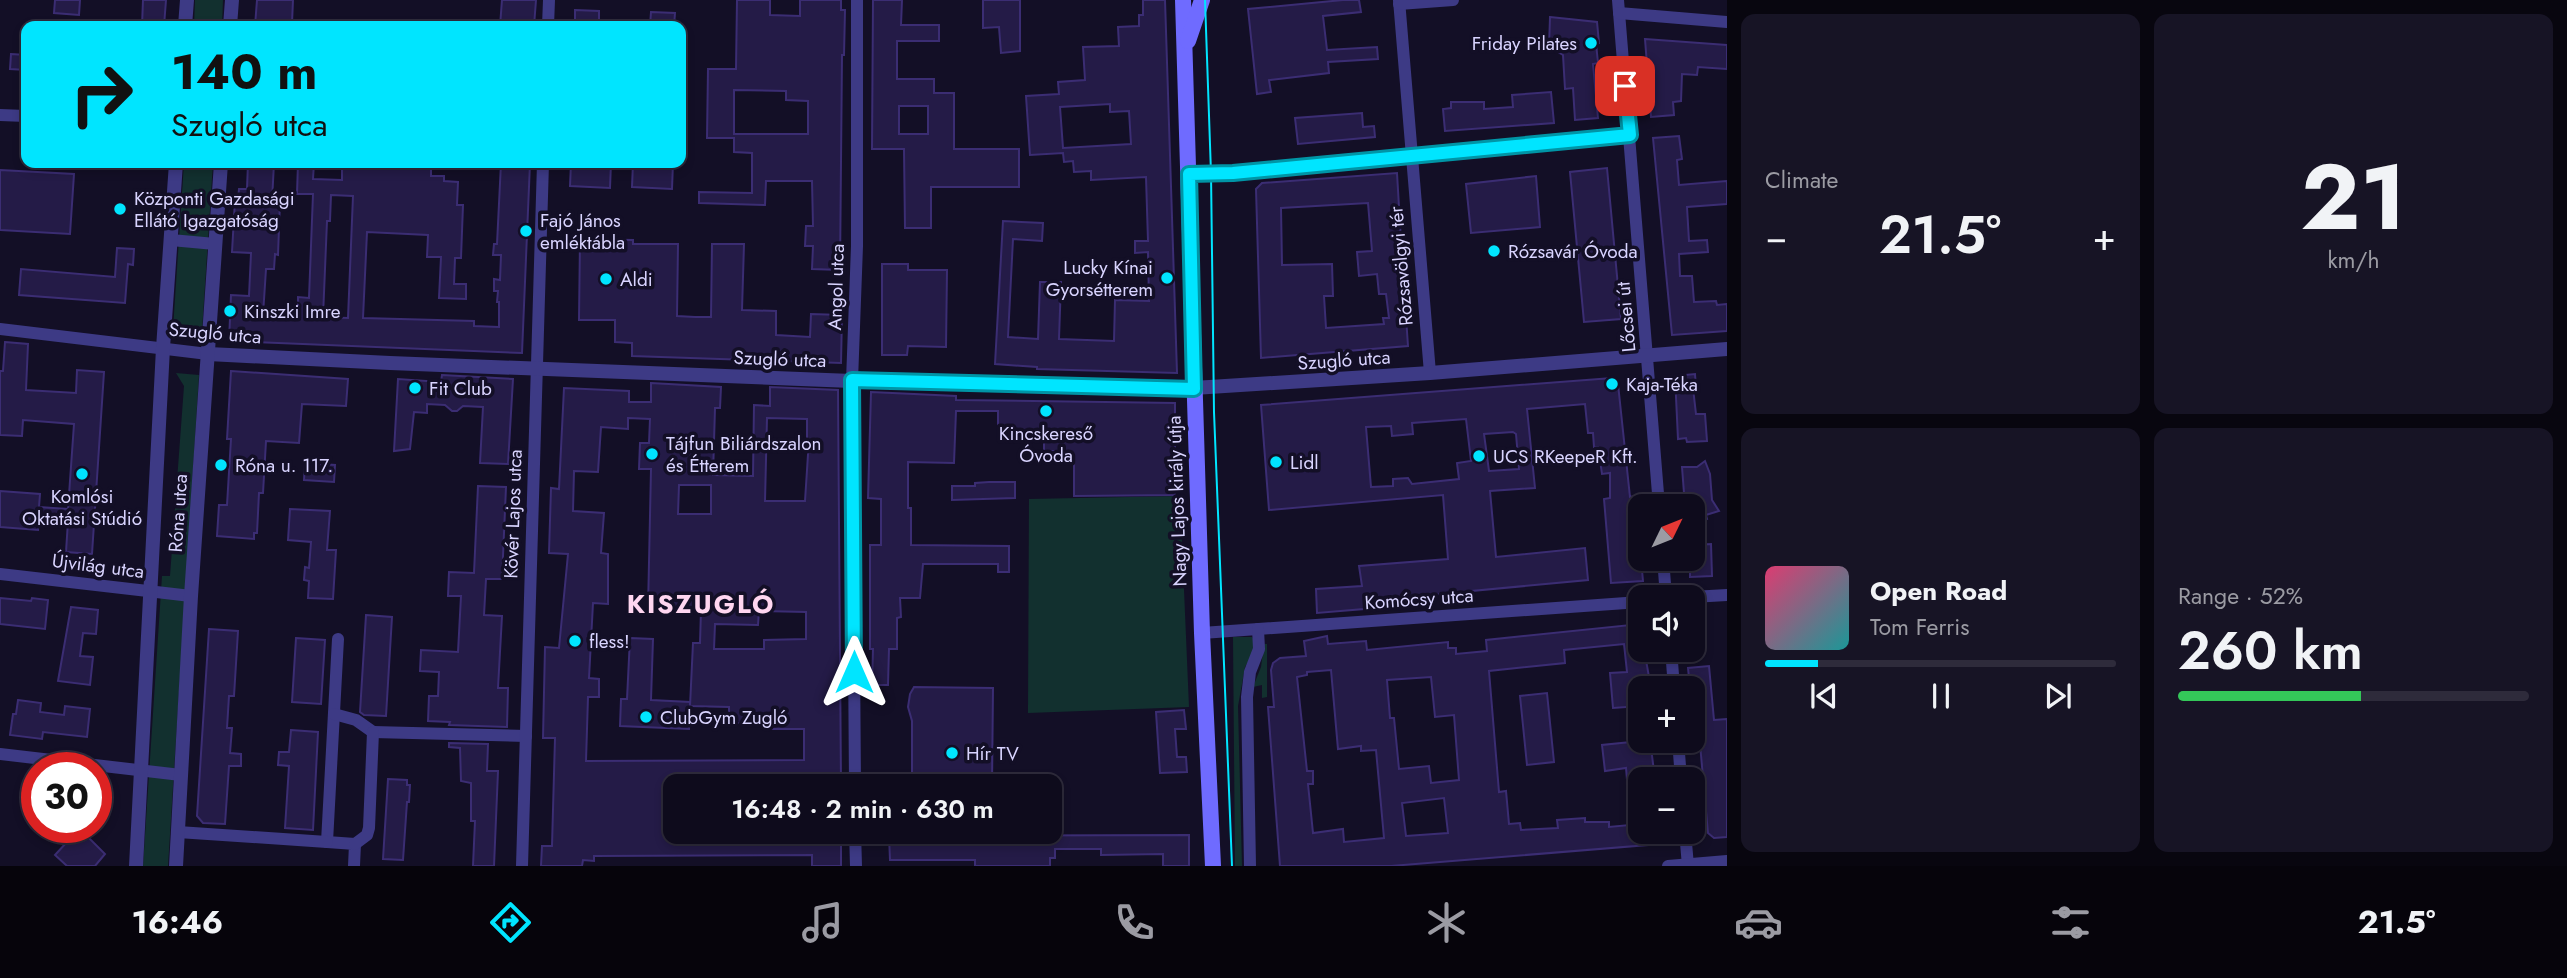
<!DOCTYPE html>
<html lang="en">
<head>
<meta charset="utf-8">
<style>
	body { margin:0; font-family:Jost,sans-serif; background:#171425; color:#f1f3f6; height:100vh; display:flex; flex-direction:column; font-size:26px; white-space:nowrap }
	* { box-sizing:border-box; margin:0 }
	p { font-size:23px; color:#9b9ba3 }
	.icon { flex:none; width:38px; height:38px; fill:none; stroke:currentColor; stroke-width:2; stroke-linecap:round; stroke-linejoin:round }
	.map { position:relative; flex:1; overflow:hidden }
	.details { display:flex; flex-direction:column; gap:14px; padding:14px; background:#08060f; width:840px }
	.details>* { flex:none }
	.banner { position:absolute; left:21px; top:21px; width:665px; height:147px; border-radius:14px; box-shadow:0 4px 10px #0003,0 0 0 2px #2e2b3b; background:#00e5ff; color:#111; overflow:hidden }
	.needle { width:46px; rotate:47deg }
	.fabs { position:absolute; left:1628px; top:494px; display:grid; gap:14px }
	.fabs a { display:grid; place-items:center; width:77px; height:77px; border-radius:14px; background:#0e0b1c; box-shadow:0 4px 10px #0003,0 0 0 2px #2e2b3b; font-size:35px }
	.speed { position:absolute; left:21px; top:752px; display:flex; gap:14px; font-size:35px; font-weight:700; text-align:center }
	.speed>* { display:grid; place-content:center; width:91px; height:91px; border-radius:50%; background:#0e0b1c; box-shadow:0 4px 10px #0003,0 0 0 2px #2e2b3b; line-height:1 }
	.speed .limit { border:10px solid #d22; background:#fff; color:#111 }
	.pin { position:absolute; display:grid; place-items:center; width:60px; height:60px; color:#fff; margin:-30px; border-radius:14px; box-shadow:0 4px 10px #0006 }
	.me { position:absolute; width:77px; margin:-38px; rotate:0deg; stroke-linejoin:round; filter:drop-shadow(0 0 5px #0008) }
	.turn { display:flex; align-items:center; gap:24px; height:147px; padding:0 35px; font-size:32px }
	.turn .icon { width:91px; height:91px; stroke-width:2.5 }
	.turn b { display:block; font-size:49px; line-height:60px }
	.big { font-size:52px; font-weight:600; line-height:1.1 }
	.details .tile { flex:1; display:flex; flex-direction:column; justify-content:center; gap:10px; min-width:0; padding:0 24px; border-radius:14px; background:#171425 }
	.details .dial { align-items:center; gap:0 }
	.dial b { font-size:91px; line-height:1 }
	.song { display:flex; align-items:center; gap:21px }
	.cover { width:84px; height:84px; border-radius:10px; background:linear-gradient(135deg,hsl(340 70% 55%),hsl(180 70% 35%)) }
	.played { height:7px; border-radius:4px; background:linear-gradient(90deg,#00e5ff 15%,#2e2b3b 15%) }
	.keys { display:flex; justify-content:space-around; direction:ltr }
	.heat { display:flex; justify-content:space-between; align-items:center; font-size:38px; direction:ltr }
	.charge { height:10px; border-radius:5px; background:linear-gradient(90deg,#34c759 52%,#2e2b3b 0) }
	.details .tiles { flex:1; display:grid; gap:14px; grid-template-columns:repeat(2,1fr) }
	.trip { position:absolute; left:663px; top:774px; width:399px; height:70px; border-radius:14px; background:#0e0b1c; box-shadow:0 4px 10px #0003,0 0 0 2px #2e2b3b; font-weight:600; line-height:70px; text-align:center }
	.tabs { display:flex; height:112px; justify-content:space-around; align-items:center; background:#06040b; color:#9b9ba3 }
	.tabs .icon { width:49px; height:49px }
	.tabs .selected { color:#00e5ff }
	.tabs b { font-size:32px; color:#f1f3f6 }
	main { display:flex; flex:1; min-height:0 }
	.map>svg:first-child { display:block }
	.green { fill:#12302f }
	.building { fill:#241b47; stroke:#3b2d73; stroke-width:2; fill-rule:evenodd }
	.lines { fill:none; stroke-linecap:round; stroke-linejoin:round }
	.minor { stroke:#3d3a85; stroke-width:12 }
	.tertiary { stroke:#3d3a85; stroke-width:14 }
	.secondary { stroke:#6f6bff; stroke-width:16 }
	.tram { stroke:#00e5ff; stroke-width:2 }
	.route-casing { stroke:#0095a6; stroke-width:18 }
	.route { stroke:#00e5ff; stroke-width:12 }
	.poi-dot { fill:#00e5ff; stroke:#130f26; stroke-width:2.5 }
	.labels { text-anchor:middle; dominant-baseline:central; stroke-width:7; stroke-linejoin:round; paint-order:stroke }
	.poi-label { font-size:19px; fill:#d9d4ff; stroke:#130f26; text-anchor:start }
	.street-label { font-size:19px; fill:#d9d4ff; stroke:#130f26 }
	.district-label { font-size:26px; font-weight:bold; letter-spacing:2px; fill:#ffd6f0; stroke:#130f26 }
</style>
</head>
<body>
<main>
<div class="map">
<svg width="1727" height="866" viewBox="0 0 1727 866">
	<rect width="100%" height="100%" fill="#130f26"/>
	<g class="green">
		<polygon points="195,0 223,0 222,26 194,26"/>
		<polygon points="184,163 213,163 202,331 173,329"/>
		<polygon points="176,373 199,375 168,866 143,866 162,576 170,576 184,386"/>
		<polygon points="1180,496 1189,707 1028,713 1029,499"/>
		<polygon points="1233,637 1252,637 1255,642 1251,657 1245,667 1238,706 1242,866 1235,866"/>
		<polygon points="1264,644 1267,644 1267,697 1262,698 1262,685 1253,687 1261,667"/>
	</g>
	<g class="building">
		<polygon points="55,0 80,0 79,15 54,13"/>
		<polygon points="143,0 166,0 164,26 142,26"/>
		<polygon points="257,0 293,0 292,23 288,23 288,26 255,26"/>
		<polygon points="502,0 536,0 534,26 500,26"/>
		<path d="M737,0H770V15L800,16V0H841V10H845L844,55H842L840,270L812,269L813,246H805L806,226H813L812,181H766L765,205L699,203V192L752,193V153L734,152V138H707L708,69H736ZM734,90L786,91V100L808,101V134H734Z"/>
		<path d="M873,0H902L901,25H939V41H897V79H934V93H954V149H1019V187H931V228H905L904,149H872ZM899,106H928V134H899Z"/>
		<polygon points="983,0 1020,0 1020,51 1001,53 999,27 983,28"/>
		<path d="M1143,0H1165L1177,373L1037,369V367L995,364L1003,221L1043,223L1042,241L1013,239L1008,337L1038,339L1040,282H1061L1059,339L1114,341L1115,300L1149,301L1148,252L1135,253V241H1148L1146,177L1091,180V171L1074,172L1073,161L1064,162L1063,153L1030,155L1026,96L1059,94L1058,82L1085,80L1083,47L1119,46L1118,27L1139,26V15H1143ZM1110,104V112L1129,111L1131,144L1063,148L1060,107Z"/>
		<polygon points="1343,0 1359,0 1361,12 1323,16 1327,50 1377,47 1378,59 1328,62 1329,73 1269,80 1271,92 1257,94 1248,9"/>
		<polygon points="575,10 599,11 599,26 575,26"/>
		<polygon points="651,12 675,13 674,26 650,26"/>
		<polygon points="1550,17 1597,22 1599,43 1596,43 1598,63 1593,64 1598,118 1575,120 1573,88 1565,89 1563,55 1549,47"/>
		<polygon points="1645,39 1727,45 1727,69 1698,67 1697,75 1682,74 1681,101 1673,102 1674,115 1651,117"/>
		<polygon points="11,54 26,55 26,70 10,69"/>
		<polygon points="1551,92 1554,123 1445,131 1443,109 1451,108 1451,102 1484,102 1484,109 1513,107 1512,95"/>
		<polygon points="1362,113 1363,127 1374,126 1375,137 1298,144 1295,118"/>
		<polygon points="1679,136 1682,159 1677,160 1679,185 1727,181 1727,204 1687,207 1689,241 1707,240 1708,252 1679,254 1680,276 1692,276 1694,302 1716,301 1717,305 1727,304 1727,331 1672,335 1653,138"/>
		<path d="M248,163H274L272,201L280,202L278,255L275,254L274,269H266L263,315L298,316V297L309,298L313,194H297L298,163H314L313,179L342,180V163H431V176H444V181L458,182L457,205H463L461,258H455L454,284H466V299L439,298L441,257H427L428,235L367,232L363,318L474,321V326L499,327V302H497L498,291H494V279L500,280L501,255H493L494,244H497L501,163H530L522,353L229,341L231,295L249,296L251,253L232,252L235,200H238L239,189H247ZM331,195L353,196L348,318L323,317L327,221H330Z"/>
		<polygon points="571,163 611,163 610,188 570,186"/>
		<polygon points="633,163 673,163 672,189 632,187"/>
		<polygon points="1607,168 1621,319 1584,322 1570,172"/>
		<polygon points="0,170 74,174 70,234 0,230"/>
		<path d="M1397,173L1404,292L1401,293L1403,317H1406L1408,346L1261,358L1256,189L1262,183ZM1368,203L1372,251L1357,252L1359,276L1377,274L1379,294H1386L1389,318H1383L1384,324L1326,328L1324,296H1333L1332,264L1282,265L1281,208Z"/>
		<polygon points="1536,176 1540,227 1471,233 1466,184"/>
		<polygon points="580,239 633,240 633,244 678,244 677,316 695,317 711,317 712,244 744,244 742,310 776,311 776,335 810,337 811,314 842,315 841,363 632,356 632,343 615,342 615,320 579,320"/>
		<polygon points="117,248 134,249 133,265 128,264 125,303 19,295 21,269 115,277"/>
		<polygon points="882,264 908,264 908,270 947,270 946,347 908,346 907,355 882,355"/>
		<polygon points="5,342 28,344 26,390 76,393 77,370 104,372 92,554 66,552 68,521 38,519 38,530 0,527 0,491 40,494 39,507 68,509 74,424 23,420 22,436 0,435 0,371 3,371"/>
		<polygon points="231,371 348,379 346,406 302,404 299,443 266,441 263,493 259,493 257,533 254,533 254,539 217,536 219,505 227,505 231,439 227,439"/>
		<polygon points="1695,374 1696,388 1693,388 1696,414 1705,414 1707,441 1687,442 1686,438 1678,439 1675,376"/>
		<polygon points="442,375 513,379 508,464 480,463 483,407 463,406 457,411 452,411 445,405 427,404 427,413 414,412 410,449 394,451 398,379 441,382"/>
		<path d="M1612,378L1618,384L1630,497L1635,496L1643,581L1611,583L1604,499L1610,498V473L1602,474L1598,447H1594L1593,433H1588L1585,404L1527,409L1535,488L1490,491L1496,557L1585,548L1588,580L1472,591L1473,600L1452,602L1451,593L1364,601V609L1317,613L1316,589L1362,586L1359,566L1448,559L1443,495L1269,510L1261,405ZM1466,419L1471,461L1457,463L1459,479L1412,484L1408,478L1393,479V486L1371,487L1366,427L1391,426L1392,436L1413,434L1412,423ZM1513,432L1516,434L1519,469L1489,471L1484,434Z"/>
		<path d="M651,383L721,387L720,408H715L713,475L753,476L754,405L770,406V387L838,390L841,786H676V831H841V866H812V855L594,856V861L583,860L582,866H541L542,846H552L555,738H543L545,647L559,648L568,554L549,553L551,488L559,489L564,388L629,391V402H651ZM628,418L650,419L649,443H640L639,469H651L648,609L701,610L700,643H693L690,706L729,707V723H764V729H804V760L586,761L588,697H599V679L589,678L593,603L608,604V554L601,553L604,513L573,511L574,471L598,472L601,427L628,429ZM767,418L807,419V439H809L805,501H765ZM679,485H711V514H678ZM759,611L806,612V639L764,640V649H714L715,624L758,625Z"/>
		<polygon points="871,392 956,396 956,400 1175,403 1175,495 1074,496 1074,464 1061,464 1061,451 1044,451 1044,433 998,433 998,411 956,411 954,463 908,462 908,508 911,508 911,545 1009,546 1009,572 998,572 998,564 923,564 920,598 900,598 901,617 897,618 897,649 889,649 888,685 872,685 873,649 870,649 870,545 881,545 881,499 868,498"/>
		<polygon points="1705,461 1710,474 1712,500 1719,511 1706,515 1707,519 1692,521 1692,506 1685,506 1682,467 1697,467"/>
		<polygon points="305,463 335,465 334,482 304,480"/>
		<polygon points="989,482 1015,482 1015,498 952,500 952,486 975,486 975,483"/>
		<polygon points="478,486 506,487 502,579 486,579 484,615 502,616 498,688 508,688 507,727 449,725 450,722 428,721 429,696 438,696 439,672 420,671 421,650 458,652 461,596 448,596 449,572 474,573"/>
		<polygon points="290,509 330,511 327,550 336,550 333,599 308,598 309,581 304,580 305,567 309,568 311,542 288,540"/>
		<polygon points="1711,544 1712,576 1690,577 1690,558 1692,558 1692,545"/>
		<polygon points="0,598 31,601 32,598 48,600 45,629 0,624"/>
		<polygon points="71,607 98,610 96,634 83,633 80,656 93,657 90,685 58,681"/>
		<polygon points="366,615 392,617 386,716 364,715 360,712"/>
		<path d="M1640,624V649H1644L1651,688H1640V706L1613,708L1610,673L1627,672L1624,644L1564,650L1565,663L1489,671L1499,792L1506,791L1509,824L1520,823L1521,830L1558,828L1557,820L1585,818V822H1609V827L1640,824V831H1659L1660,844L1391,866H1280L1268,707H1274L1271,670L1273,663L1280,658L1306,656L1304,641L1327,636L1328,644L1366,641L1367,650L1448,642V648H1456V654L1487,651L1486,640ZM1331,670L1338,749L1361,746V751L1376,750L1384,838L1344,842L1343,829L1313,833L1308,784H1313V771H1307L1297,677L1307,675V672ZM1431,677L1435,717L1454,715L1459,780L1431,783L1429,766L1399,769L1394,718H1390L1387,680ZM1444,798L1448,833L1406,836L1402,803Z"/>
		<polygon points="209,629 238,631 234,696 229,696 227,728 232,728 230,753 241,754 241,766 229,766 225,824 203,823 197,816"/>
		<polygon points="296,638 325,640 321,704 292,702"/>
		<polygon points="630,638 653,639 651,700 690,702 689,729 620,726 621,699 627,699"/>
		<polygon points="1709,666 1714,720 1727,719 1727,837 1714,838 1708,833 1700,744 1694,745 1692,688 1690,688 1688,668"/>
		<polygon points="914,687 993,688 992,786 912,786 912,721 908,707 910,694"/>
		<polygon points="1547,693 1554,762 1527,765 1520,696"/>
		<polygon points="18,700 41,703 40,712 64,715 65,706 90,709 87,737 43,732 42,739 10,735 13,714 16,714"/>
		<polygon points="1184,710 1186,729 1175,729 1177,757 1186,757 1187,772 1160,773 1156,712"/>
		<polygon points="291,730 318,732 313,830 285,828 289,766 278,765 279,752 289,752"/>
		<polygon points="1650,740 1655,779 1640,779 1640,802 1629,803 1626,768 1605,771 1602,745"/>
		<polygon points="449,743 488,744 487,771 498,771 494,866 473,866 475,821 471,821 471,783 461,781 460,748 449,747"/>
		<polygon points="388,779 407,780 407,785 410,785 409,802 407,802 403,860 383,859"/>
		<polygon points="75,828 79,828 105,854 95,866 67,866 55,855 67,842 64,839"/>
		<polygon points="1189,835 1189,866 1163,866 1163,854 1101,855 1101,849 1055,849 1055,858 1050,858 1050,866 975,866 975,860 890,860 889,836"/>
	</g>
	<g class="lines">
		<g class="minor">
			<polyline points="1399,0 1430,373"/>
			<polyline points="1618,0 1659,506"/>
			<polyline points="1399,4 1453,0"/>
			<polyline points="1619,13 1727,22"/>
			<polyline points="548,26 549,0"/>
			<polyline points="0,115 26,116"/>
			<polyline points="1189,174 1233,173 1630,135"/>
			<polyline points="171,240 215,244"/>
			<polyline points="0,329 208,354"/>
			<polyline points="1663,558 1666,597"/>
			<polyline points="0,574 191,596"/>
			<polyline points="1692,597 1727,595"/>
			<polyline points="1202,633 1640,602"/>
			<polyline points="338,639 327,842 355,844 354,866"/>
			<polyline points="1671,649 1674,688"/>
			<polyline points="334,714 356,720 373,732"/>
			<polyline points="373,732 526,736"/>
			<polyline points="1678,740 1681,779"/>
			<polyline points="0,754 181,775"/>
			<polyline points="855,786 852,381 857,246 857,0"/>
			<polyline points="855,831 856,866"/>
			<polyline points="1685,831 1688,866"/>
			<polyline points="178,832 327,842"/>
			<polyline points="355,844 367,835 369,828 373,732"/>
			<polyline points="522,866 543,163"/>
			<polyline points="1250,866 1247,697 1250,672 1259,649 1258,629"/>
			<polyline points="1668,866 1727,861"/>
		</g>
		<g class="tertiary">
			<polyline points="185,26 187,0"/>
			<polyline points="230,26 232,0"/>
			<polyline points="208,354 390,363 852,381 1178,389 1430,373 1727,349"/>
			<polyline points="136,866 163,348 176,163"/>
			<polyline points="176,866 191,596 221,163"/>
		</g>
		<g class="secondary">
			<polyline points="1183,0 1202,633 1213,866"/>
			<polyline points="1188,41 1202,0"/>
		</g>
		<polyline class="tram" points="1205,0 1211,173 1214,412 1232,866"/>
	</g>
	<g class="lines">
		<defs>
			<polyline id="route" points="854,672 852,380 1194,389 1189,174 1233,173 1630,135 1625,86"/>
		</defs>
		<use href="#route" class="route-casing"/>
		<use href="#route" class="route"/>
	</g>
	<g class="poi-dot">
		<circle cx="1591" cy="43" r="7"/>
		<circle cx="120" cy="209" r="7"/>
		<circle cx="526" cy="231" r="7"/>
		<circle cx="1494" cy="251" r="7"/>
		<circle cx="1167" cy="278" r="7"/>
		<circle cx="606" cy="279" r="7"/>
		<circle cx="230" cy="311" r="7"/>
		<circle cx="1612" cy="384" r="7"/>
		<circle cx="415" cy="388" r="7"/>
		<circle cx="1046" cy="411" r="7"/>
		<circle cx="652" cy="454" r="7"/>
		<circle cx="1479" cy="456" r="7"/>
		<circle cx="1276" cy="462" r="7"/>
		<circle cx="221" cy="465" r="7"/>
		<circle cx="82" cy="474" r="7"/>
		<circle cx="575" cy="641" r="7"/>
		<circle cx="646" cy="717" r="7"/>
		<circle cx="952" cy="753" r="7"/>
	</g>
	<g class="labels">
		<g class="poi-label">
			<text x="1577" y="43" text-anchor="end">Friday Pilates</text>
			<text x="134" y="198">Központi Gazdasági<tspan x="134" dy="22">Ellátó Igazgatóság</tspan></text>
			<text x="540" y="220">Fajó János<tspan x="540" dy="22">emléktábla</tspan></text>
			<text x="1508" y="251">Rózsavár Óvoda</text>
			<text x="1153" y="267" text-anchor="end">Lucky Kínai<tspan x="1153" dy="22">Gyorsétterem</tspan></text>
			<text x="620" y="279">Aldi</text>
			<text x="244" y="311">Kinszki Imre</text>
			<text x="1626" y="384">Kaja-Téka</text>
			<text x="429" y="388">Fit Club</text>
			<text x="1046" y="433" text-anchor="middle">Kincskereső<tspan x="1046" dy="22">Óvoda</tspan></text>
			<text x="666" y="443">Tájfun Biliárdszalon<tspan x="666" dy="22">és Étterem</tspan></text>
			<text x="1493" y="456">UCS RKeepeR Kft.</text>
			<text x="1290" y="462">Lidl</text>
			<text x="235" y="465">Róna u. 117.</text>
			<text x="82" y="496" text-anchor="middle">Komlósi<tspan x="82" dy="22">Oktatási Stúdió</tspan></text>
			<text x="589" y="641">fless!</text>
			<text x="660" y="717">ClubGym Zugló</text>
			<text x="966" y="753">Hír TV</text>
		</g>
		<g class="street-label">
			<text transform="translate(1401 266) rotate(-95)">Rózsavölgyi tér</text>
			<text transform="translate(836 287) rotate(-88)">Angol utca</text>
			<text transform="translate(1626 317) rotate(-95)">Lőcsei út</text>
			<text transform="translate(215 333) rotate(5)">Szugló utca</text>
			<text transform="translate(780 359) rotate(2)">Szugló utca</text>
			<text transform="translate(1344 360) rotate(-4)">Szugló utca</text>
			<text transform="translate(1177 501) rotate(-92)">Nagy Lajos király útja</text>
			<text transform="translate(178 513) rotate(-86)">Róna utca</text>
			<text transform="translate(513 514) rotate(-88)">Kövér Lajos utca</text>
			<text transform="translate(98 566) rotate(7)">Újvilág utca</text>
			<text transform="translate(1419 599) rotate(-4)">Komócsy utca</text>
		</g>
		<g class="district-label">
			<text x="701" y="604">KISZUGLÓ</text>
		</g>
	</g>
</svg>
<div class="fabs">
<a><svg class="needle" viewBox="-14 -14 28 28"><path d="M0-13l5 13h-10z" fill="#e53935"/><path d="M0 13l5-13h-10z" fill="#9b9ba3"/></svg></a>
<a><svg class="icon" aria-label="sound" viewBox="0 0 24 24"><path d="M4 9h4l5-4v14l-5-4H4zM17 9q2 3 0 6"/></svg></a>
<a>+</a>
<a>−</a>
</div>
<div class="speed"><div class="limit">30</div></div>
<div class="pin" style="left:1625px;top:86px;background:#d93025"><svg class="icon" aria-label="arrive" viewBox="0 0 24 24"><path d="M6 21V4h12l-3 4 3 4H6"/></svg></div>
<svg class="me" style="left:854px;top:672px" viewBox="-20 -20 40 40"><path d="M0-17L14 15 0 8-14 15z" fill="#00e5ff" stroke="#fff" stroke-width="4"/></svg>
<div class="trip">16:48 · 2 min · 630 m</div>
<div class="banner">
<div class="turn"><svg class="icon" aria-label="right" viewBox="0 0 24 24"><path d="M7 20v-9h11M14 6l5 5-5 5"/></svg><div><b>140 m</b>Szugló utca</div></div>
</div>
</div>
<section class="details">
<div class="tiles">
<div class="tile"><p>Climate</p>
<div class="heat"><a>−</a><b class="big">21.5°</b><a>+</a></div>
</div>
<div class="tile dial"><b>21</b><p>km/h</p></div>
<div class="tile">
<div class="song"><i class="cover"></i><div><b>Open Road</b><p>Tom Ferris</p></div></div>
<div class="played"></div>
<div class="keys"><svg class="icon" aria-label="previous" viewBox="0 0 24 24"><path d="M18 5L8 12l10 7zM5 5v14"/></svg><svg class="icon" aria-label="pause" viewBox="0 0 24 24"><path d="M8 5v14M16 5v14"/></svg><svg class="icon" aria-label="next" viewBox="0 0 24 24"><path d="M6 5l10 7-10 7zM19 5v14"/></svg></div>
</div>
<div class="tile"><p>Range · 52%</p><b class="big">260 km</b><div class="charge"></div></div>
</div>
</section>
</main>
<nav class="tabs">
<b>16:46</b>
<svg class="icon selected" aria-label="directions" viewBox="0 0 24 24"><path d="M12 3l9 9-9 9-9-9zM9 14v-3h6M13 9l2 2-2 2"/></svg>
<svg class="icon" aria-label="music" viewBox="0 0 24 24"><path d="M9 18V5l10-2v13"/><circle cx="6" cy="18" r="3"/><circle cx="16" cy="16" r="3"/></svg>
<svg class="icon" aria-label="phone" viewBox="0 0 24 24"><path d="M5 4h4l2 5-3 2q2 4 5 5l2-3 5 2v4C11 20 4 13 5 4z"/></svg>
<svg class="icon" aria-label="climate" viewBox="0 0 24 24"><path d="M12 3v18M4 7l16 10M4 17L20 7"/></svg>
<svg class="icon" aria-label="car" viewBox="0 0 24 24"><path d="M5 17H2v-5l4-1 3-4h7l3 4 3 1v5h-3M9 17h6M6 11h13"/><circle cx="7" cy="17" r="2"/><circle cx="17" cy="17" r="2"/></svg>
<svg class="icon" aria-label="filters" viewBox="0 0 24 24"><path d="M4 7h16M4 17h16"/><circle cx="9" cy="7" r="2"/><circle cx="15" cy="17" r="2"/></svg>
<b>21.5°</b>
</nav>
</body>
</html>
